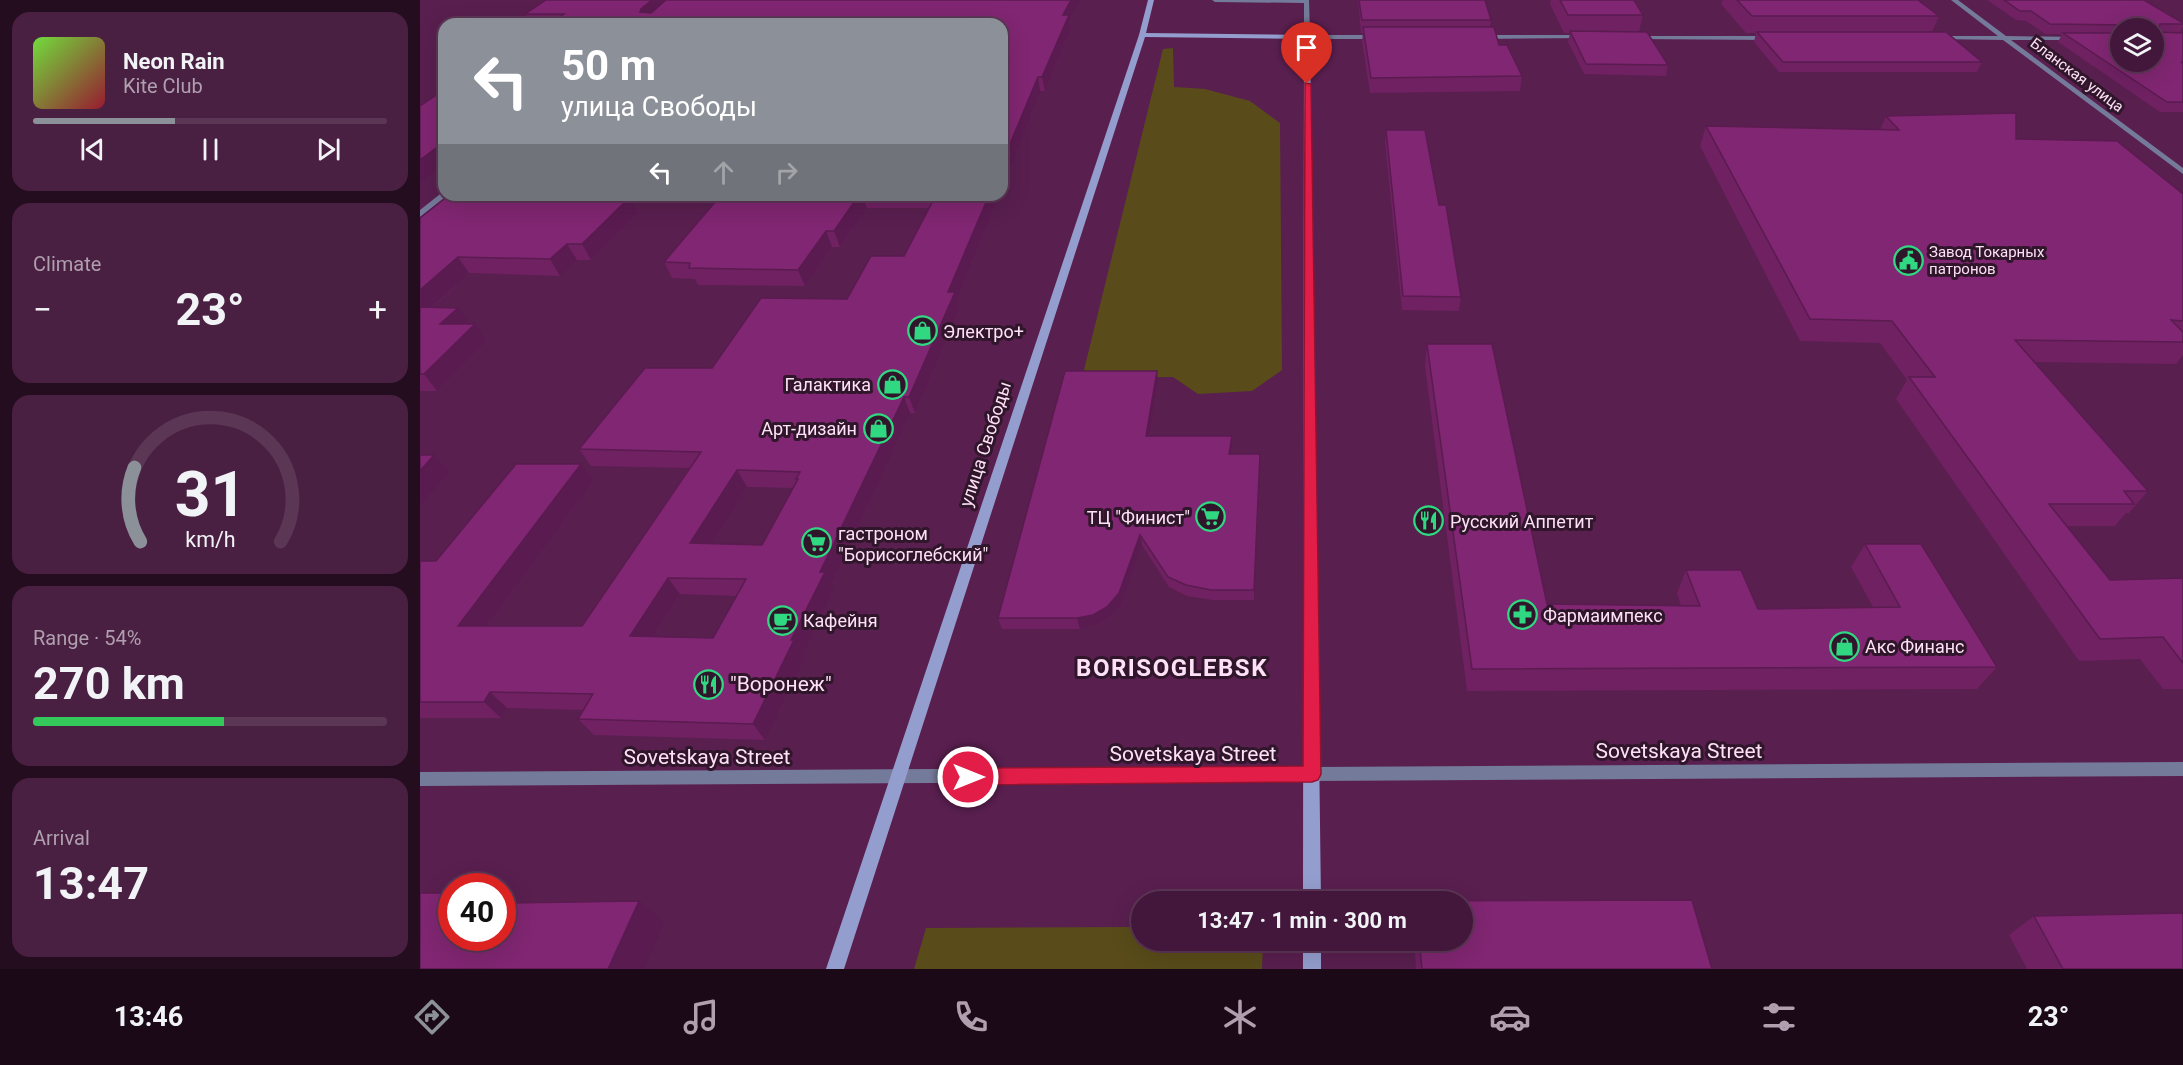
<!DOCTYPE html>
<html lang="en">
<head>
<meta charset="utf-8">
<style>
	body { margin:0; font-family:Roboto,sans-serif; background:#4a2042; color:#f1f3f6; height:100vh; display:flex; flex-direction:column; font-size:22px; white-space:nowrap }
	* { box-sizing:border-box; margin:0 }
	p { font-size:20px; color:#af9faf }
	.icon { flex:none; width:33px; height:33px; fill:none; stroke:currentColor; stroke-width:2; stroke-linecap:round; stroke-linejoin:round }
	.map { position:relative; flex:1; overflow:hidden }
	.panel { display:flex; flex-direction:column; gap:12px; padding:12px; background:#250d20; width:420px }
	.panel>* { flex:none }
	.hud { position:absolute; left:18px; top:18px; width:570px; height:183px; border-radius:18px; box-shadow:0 6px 24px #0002,0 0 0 2px #5b3655; background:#8c9099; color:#fff; overflow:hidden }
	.controls { position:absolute; left:1690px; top:18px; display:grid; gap:12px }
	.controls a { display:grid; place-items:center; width:54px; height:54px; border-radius:50%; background:#43173b; box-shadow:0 6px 24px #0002,0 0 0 2px #5b3655; font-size:30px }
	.speed { position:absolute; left:18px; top:873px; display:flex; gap:12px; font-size:30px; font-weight:700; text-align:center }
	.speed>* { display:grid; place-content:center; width:78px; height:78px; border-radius:50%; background:#43173b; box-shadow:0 6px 24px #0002,0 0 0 2px #5b3655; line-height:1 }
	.speed .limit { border:9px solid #d22; background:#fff; color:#111 }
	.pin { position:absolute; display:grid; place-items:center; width:51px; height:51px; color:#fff; margin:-62px -26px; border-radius:50% 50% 50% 0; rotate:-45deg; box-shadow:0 0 6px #0007 }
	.pin .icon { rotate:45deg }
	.me { position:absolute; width:66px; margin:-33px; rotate:90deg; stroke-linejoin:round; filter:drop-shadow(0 0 4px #0008) }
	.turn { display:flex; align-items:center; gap:21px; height:126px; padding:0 24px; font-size:27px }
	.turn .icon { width:78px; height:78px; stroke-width:2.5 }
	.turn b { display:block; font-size:42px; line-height:51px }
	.lanes { display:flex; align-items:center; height:57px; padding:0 24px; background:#0003; justify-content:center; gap:30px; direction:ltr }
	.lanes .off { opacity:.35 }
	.big { font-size:45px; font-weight:700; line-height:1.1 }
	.panel .tile { flex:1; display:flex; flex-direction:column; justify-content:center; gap:9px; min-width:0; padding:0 21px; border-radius:18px; background:#4a2042 }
	.panel .dial { align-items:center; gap:0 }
	.dial svg { height:156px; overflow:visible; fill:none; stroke:#5b3655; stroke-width:7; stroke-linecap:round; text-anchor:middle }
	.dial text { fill:#f1f3f6; stroke:none }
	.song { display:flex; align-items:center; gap:18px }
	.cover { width:72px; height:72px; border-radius:9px; background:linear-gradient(135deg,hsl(100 70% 55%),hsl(350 70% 35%)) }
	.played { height:6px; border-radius:3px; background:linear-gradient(90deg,#8c9099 40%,#5b3655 40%) }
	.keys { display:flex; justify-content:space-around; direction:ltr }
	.heat { display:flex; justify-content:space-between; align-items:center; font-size:33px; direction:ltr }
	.charge { height:9px; border-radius:4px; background:linear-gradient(90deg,#34c759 54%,#5b3655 0) }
	.trip { position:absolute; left:711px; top:891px; width:342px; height:60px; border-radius:30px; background:#43173b; box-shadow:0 6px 24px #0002,0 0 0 2px #5b3655; font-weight:700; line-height:60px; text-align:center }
	.dock { display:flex; height:96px; justify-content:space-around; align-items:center; background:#1b0918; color:#af9faf }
	.dock .icon { width:42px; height:42px }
	.dock .on { color:#8c9099 }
	.dock b { font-size:27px; color:#f1f3f6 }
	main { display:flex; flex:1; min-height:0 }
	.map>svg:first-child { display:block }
	.green { fill:#594c1a }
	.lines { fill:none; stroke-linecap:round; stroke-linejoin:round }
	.minor { fill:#747a99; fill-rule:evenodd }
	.tertiary { fill:#747a99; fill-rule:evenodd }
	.secondary { fill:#949ece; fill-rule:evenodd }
	.wall { fill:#6f2162; fill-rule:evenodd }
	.shaded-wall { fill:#5a1b50 }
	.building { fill:#812672; stroke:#5a1b50; stroke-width:1.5; fill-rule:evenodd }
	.route { fill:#e11d48; stroke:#92132f; stroke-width:1.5 }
	.labels { text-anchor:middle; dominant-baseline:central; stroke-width:6; stroke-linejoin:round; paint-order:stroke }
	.far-street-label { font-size:15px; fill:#fee1f6; stroke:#30162b }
	.far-poi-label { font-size:15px; fill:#fee1f6; stroke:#30162b; text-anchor:start }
	.poi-label { font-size:18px; fill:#fee1f6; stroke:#30162b; text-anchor:start }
	.street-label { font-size:18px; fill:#fee1f6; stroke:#30162b }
	.near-poi-label { font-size:21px; fill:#fee1f6; stroke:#30162b; text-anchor:start }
	.near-street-label { font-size:21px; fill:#fee1f6; stroke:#30162b }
	.district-label { font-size:24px; font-weight:bold; letter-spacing:1.5px; fill:#fee1f6; stroke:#30162b }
</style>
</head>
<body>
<main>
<section class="panel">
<div class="tile">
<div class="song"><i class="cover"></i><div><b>Neon Rain</b><p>Kite Club</p></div></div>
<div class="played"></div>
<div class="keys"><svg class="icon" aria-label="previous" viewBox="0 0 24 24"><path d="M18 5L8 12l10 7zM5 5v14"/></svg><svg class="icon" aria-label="pause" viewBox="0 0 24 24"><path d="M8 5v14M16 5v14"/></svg><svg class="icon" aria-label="next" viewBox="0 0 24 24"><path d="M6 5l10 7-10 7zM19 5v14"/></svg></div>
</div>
<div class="tile"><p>Climate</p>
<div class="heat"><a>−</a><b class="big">23°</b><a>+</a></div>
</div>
<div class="tile dial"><svg viewBox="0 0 100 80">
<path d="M14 69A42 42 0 1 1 86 69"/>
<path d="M14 69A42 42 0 0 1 11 31" stroke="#8c9099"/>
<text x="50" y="56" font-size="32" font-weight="700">31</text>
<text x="50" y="72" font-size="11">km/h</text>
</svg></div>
<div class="tile"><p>Range · 54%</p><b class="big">270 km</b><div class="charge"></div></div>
<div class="tile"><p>Arrival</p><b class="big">13:47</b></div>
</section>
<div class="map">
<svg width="1763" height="969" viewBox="0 0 1763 969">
	<rect width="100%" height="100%" fill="#591f4f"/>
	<g class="green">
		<polygon points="753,48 754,87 785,89 830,101 860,123 862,370 832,391 778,394 753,377 662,378 743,49"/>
		<polygon points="721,927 722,940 843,941 842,969 494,969 506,928"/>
	</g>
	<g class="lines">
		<g class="minor">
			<polygon points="792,0 889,0 890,35 959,35 962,37 959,39 887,39 884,37 884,3 795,2"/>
			<polygon points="1531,0 1538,0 1586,36 1657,37 1657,39 1655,40 1591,40 1763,168 1763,174 1583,40 1517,39 1516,38 1519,36 1578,36"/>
			<polygon points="1166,35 1169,37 1168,38 1060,39 1057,37 1060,35"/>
			<polygon points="1214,36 1349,36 1352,38 1349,40 1216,39 1213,37"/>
			<polygon points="24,191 24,195 27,196 0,217 0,210"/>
		</g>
		<polygon class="tertiary" points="1763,762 1763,776 0,786 0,772"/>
		<g class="secondary">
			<polygon points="728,0 734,0 726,33 887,35 890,37 901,902 883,902 884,39 725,37 424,969 406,969 719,35"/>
			<rect x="883" y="940" width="18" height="29"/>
		</g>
	</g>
	<g class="wall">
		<polygon points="126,0 649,20 651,28 625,91 620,91 582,24 111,24 105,14"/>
		<polygon points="938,0 1065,0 1071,20 1070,27 1079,45 1102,76 1100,91 950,93 942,41 943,33 941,33"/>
		<polygon points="1131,0 1214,0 1223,15 1219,32 1248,65 1246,76 1164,74 1148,42 1150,33 1144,33 1130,4"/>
		<polygon points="1303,0 1498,0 1519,16 1512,32 1562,62 1557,72 1359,72 1334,42 1336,33 1326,33 1301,4"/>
		<path d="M1567,0H1724L1763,23V27L1760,32L1763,33V112H1740L1638,42L1642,34H1625L1606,21L1596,20ZM1701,28H1734L1701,62Z"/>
		<polygon points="1466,116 1596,139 1763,194 1763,355 1756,364 1614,362 1728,491 1709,513 1706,513 1695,526 1647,526 1690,580 1763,578 1763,689 1743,689 1720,659 1659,661 1476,399 1487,380 1460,343 1380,341 1280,146 1286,126 1460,130"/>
		<polygon points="966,130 1019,205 1041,297 1039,311 982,310 965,142"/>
		<polygon points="207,195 205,197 210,197 218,212 171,260 157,260 140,276 49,273 12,308 50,324 55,324 67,341 17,391 0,391 0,218"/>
		<path d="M296,195H579L537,299L540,308L495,413H490L411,585L414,589L383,654L385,657L345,740L174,735L158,719L164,710L87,708L81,718H0V561H16L161,464L173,481L67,626H162L269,468L171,466L159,449L292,368L427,299L484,256L509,208H447L420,247H412L385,286L278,285L275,279L252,278L244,262L298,199ZM327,487L373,488L342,545L292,544ZM260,594L317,596L293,638L234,637Z"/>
		<polygon points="1007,344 1127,604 1261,606 1257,593 1266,570 1338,609 1453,607 1431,567 1445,544 1577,667 1557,689 1047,691 1005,366"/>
		<polygon points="738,382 730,436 812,447 811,454 840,465 834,600 792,600 767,596 749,587 722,545 702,603 689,618 675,625 660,629 582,629 578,618"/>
		<polygon points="1614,916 1763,969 1607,969 1589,935"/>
		<polygon points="994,940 1042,940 1292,969 996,969"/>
	</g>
	<g class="shaded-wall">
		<polygon points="232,0 253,0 227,22 220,12 221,9"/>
		<polygon points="651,0 659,0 649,20 651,28 625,91 622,77 643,15"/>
		<polygon points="618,77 620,91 582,187 582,163"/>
		<polygon points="24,142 24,164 0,183 0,160"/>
		<polygon points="183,195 207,195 190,212 181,197"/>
		<polygon points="439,195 442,195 447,208 420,247 414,231"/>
		<polygon points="569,195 579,195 537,299 540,308 495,413 489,397 528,292"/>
		<polygon points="210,197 218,212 171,260 162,244"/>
		<polygon points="406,231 412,247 385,286 378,270"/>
		<polygon points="147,244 157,260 140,276 130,259"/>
		<polygon points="38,257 49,273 0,318 0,290"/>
		<polygon points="38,308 50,324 20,324"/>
		<polygon points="55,324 67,341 17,391 4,374"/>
		<polygon points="737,371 738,382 728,447 726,436"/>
		<polygon points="484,397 490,413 411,585 414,589 383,654 385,657 345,740 333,724 400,572"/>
		<polygon points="812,436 812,447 810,465 809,454"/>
		<polygon points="840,454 840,465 834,600 834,590"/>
		<polygon points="14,455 29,472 0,505 0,471"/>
		<polygon points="161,464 173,481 55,642 38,626"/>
		<polygon points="317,470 327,487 282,560 270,543"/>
		<polygon points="720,535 722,545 702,603 689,618 675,625 660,629 657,618"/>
		<polygon points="248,578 260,594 224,653 210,636"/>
		<polygon points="70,692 87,708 81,718 64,702"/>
		<polygon points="32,893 32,908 25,904"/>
		<polygon points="219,901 244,922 224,969 188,969"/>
	</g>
	<g class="building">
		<polygon points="126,0 232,0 221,9 220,12 231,13 246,0 651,0 643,15 649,15 622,77 618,77 582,163 582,24 129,24 144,14 105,14"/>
		<polygon points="939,0 1065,0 1071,20 942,20"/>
		<polygon points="1140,0 1214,0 1223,15 1148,15"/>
		<polygon points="1317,0 1498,0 1519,16 1332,16"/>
		<polygon points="1584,0 1724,0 1763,23 1763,24 1740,24 1738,32 1763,33 1763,62 1761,62 1763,63 1763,102 1747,102 1643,33 1701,33 1701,62 1734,62 1734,28 1707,28 1708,25 1630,24 1611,11 1600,11"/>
		<polygon points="943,27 1074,27 1079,45 1087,45 1102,76 951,78"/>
		<polygon points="1150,31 1227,32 1248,65 1166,64"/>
		<polygon points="1337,32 1526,32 1562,62 1363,62"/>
		<polygon points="24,90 24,142 0,160 0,106"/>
		<polygon points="1596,113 1596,139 1697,141 1763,194 1763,321 1751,320 1763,332 1763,342 1595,340 1728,491 1704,491 1714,504 1629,504 1690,580 1763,578 1763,663 1743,637 1680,639 1489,377 1515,377 1472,321 1390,319 1286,126 1479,130 1466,116"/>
		<polygon points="966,130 1005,130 1019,205 1026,205 1041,297 983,296"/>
		<polygon points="29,195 183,195 181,197 210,197 162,244 147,244 130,259 38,257 0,290 0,218"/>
		<polygon points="301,195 439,195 414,231 406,231 378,270 269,268 270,263 244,262"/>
		<path d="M516,195H569L528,292H535L489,397H484L400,572H405L371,640H374L333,724L158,719L173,694L70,692L64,702H0V561H16L96,464H161L38,626H162L281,452L159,449L225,368H292L341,298L427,299L451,256H484ZM317,470L380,472L376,479H378L342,545L270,543ZM248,578L326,579L293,638L210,636Z"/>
		<polygon points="0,307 38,308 20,324 55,324 4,374 0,374"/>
		<polygon points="1007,344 1072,344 1127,604 1280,606 1266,570 1321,570 1338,609 1480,607 1445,544 1501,544 1577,667 1052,669"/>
		<polygon points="645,371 737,371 726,436 812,436 809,454 840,454 834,590 791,590 766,585 748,577 720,535 699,593 687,607 673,615 657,618 578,618"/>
		<polygon points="0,455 14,455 0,471"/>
		<polygon points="0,893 32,893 25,904 32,904 32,938 82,938 82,903 219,901 188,969 0,969"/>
		<polygon points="1272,900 1292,969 1002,969 999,940 1042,940 1042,902 996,901"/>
		<polygon points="1763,913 1763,969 1643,969 1614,916"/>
	</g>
	<polygon class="route" points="885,83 891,84 901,774 898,780 892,782 548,785 542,782 539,777 542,771 548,768 883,766"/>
	<defs>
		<symbol id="civic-ring" viewBox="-11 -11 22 22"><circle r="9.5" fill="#30162b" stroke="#31d882" stroke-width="1.5"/><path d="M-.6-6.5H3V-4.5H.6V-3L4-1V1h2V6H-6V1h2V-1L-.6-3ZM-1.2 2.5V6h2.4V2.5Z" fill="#31d882"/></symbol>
		<symbol id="shop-ring" viewBox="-11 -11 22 22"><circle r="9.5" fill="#30162b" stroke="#31d882" stroke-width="1.5"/><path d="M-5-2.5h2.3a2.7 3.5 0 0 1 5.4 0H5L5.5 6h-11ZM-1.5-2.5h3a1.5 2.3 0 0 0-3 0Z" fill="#31d882"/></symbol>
		<symbol id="supermarket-ring" viewBox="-11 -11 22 22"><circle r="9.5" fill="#30162b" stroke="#31d882" stroke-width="1.5"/><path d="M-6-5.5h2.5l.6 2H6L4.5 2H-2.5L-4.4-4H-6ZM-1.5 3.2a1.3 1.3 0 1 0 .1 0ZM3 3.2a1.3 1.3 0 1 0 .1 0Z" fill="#31d882"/></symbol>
		<symbol id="restaurant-ring" viewBox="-11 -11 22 22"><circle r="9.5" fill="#30162b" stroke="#31d882" stroke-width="1.5"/><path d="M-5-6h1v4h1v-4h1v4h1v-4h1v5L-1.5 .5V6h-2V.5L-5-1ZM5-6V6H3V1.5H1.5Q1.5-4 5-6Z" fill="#31d882"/></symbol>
		<symbol id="pharmacy-ring" viewBox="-11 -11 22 22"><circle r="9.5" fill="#30162b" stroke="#31d882" stroke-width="1.5"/><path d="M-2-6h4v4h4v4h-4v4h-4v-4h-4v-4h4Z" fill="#31d882"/></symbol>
		<symbol id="cafe-ring" viewBox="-11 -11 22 22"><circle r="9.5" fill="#30162b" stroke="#31d882" stroke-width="1.5"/><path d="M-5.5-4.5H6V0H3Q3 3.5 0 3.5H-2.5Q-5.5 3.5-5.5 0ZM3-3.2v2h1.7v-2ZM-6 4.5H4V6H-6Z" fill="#31d882"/></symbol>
	</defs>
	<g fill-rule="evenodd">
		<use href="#civic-ring" x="1472" y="244" width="33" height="33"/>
		<use href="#shop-ring" x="486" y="314" width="33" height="33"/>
		<use href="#shop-ring" x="456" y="368" width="33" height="33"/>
		<use href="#shop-ring" x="442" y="412" width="33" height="33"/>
		<use href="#supermarket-ring" x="774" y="500" width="33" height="33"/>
		<use href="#restaurant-ring" x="992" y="504" width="33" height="33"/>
		<use href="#supermarket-ring" x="380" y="526" width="33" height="33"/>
		<use href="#pharmacy-ring" x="1086" y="598" width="33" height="33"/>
		<use href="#cafe-ring" x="346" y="604" width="33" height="33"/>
		<use href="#shop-ring" x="1408" y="630" width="33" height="33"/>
		<use href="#restaurant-ring" x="272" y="668" width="33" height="33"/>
	</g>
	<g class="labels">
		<g class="far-street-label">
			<text transform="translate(1657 75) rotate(37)">Бланская улица</text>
		</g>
		<g class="far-poi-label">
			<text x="1509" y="252">Завод Токарных<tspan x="1509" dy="17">патронов</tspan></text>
		</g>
		<g class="poi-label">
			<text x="523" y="331">Электро+</text>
			<text x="451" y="384" text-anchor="end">Галактика</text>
			<text x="437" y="428" text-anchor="end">Арт-дизайн</text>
			<text x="770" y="517" text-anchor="end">ТЦ "Финист"</text>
			<text x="1030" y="521">Русский Аппетит</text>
			<text x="418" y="533">гастроном<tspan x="418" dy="21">"Борисоглебский"</tspan></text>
			<text x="1123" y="615">Фармаимпекс</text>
			<text x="383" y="620">Кафейня</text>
			<text x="1445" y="646">Акс Финанс</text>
		</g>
		<g class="street-label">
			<text transform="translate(565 444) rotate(-72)">улица Свободы</text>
		</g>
		<g class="near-poi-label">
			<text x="310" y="684">"Воронеж"</text>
		</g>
		<g class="near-street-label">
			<text x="1259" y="751">Sovetskaya Street</text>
			<text x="773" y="754">Sovetskaya Street</text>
			<text x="287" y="757">Sovetskaya Street</text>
		</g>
		<g class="district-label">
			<text x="752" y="668">BORISOGLEBSK</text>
		</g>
	</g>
</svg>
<div class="controls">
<a><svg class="icon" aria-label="layers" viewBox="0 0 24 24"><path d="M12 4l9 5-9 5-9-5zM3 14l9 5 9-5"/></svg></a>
</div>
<div class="speed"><div class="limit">40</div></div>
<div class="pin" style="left:887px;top:84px;background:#d93025"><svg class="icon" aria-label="arrive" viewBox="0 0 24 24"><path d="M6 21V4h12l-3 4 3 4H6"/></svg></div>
<svg class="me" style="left:548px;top:777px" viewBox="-20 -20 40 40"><circle r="17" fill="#e11d48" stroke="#fff" stroke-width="3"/><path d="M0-11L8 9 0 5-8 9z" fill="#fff"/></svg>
<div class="trip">13:47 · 1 min · 300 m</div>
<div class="hud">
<div class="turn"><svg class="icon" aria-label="left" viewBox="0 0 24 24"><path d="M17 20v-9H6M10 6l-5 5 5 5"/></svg><div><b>50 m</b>улица Свободы</div></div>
<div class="lanes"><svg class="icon" aria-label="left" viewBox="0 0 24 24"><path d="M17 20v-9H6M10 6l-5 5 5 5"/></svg><svg class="icon off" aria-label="ahead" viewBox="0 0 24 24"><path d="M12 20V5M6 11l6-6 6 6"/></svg><svg class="icon off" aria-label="right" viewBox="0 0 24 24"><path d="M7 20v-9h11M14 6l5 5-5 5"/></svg></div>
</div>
</div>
</main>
<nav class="dock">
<b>13:46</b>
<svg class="icon on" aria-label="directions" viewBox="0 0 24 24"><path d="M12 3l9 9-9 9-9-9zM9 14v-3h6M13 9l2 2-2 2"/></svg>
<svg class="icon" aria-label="music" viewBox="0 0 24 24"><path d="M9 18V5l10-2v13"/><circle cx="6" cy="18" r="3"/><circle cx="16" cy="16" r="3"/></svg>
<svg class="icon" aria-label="phone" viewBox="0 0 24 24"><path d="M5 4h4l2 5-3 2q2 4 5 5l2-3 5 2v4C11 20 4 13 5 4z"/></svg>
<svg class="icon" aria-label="climate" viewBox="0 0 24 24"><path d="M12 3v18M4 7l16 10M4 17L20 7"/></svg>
<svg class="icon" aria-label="car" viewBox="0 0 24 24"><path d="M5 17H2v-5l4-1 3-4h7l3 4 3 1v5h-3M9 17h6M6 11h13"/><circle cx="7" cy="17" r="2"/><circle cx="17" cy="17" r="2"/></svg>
<svg class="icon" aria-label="filters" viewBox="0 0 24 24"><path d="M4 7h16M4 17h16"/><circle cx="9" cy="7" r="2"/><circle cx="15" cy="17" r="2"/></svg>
<b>23°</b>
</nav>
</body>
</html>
